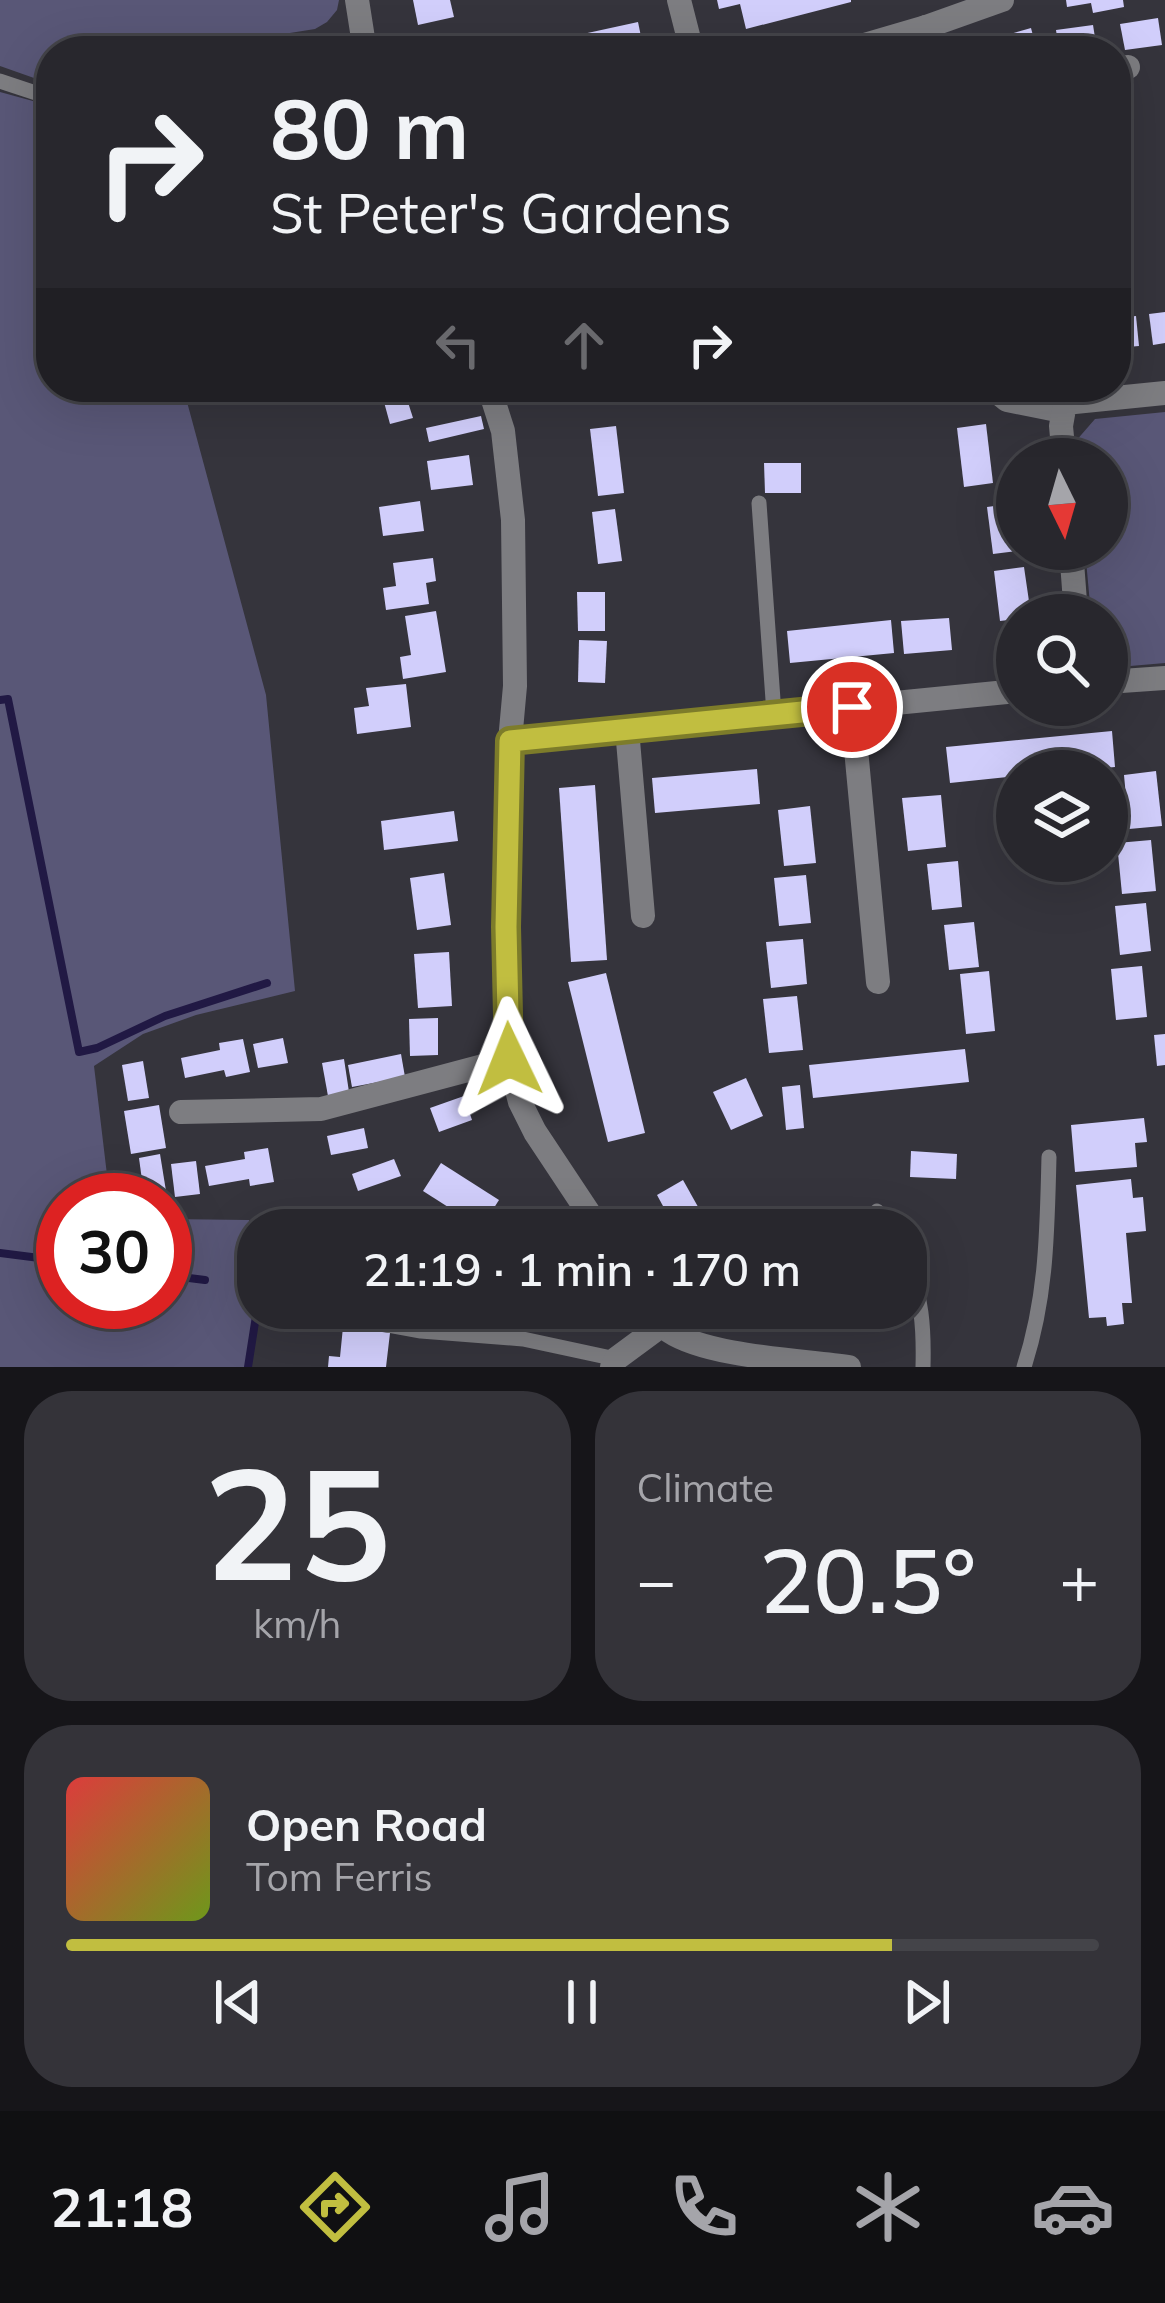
<!DOCTYPE html>
<html lang="en">
<head>
<meta charset="utf-8">
<style>
	body { margin:0; font-family:Mulish,sans-serif; background:#343339; color:#f1f3f6; height:100vh; display:flex; flex-direction:column; font-size:45px; white-space:nowrap }
	* { box-sizing:border-box; margin:0 }
	p { font-size:39px; color:#a5a5aa }
	.icon { flex:none; width:66px; height:66px; fill:none; stroke:currentColor; stroke-width:2; stroke-linecap:round; stroke-linejoin:round }
	.map { position:relative; height:1367px; overflow:hidden }
	.drawer { display:flex; flex-direction:column; gap:24px; padding:24px; background:#161519; flex:1 }
	.drawer>* { flex:none }
	.hud { position:absolute; left:36px; top:36px; width:1095px; height:366px; border-radius:48px; box-shadow:0 12px 48px #0002,0 0 0 3px #444449; background:#28272d; color:#f1f3f6; overflow:hidden }
	.needle { width:78px; rotate:175deg }
	.tools { position:absolute; left:996px; top:438px; display:grid; gap:24px }
	.tools a { display:grid; place-items:center; width:132px; height:132px; border-radius:50%; background:#28272d; box-shadow:0 12px 48px #0002,0 0 0 3px #444449; font-size:60px }
	.speed { position:absolute; left:36px; top:1173px; display:flex; gap:24px; font-size:60px; font-weight:700; text-align:center }
	.speed>* { display:grid; place-content:center; width:156px; height:156px; border-radius:50%; background:#28272d; box-shadow:0 12px 48px #0002,0 0 0 3px #444449; line-height:1 }
	.speed .limit { border:18px solid #d22; background:#fff; color:#111 }
	.pin { position:absolute; display:grid; place-items:center; width:102px; height:102px; color:#fff; margin:-51px; border:6px solid #fff; border-radius:50%; box-shadow:0 3px 12px #0007 }
	.me { position:absolute; width:132px; margin:-66px; rotate:358deg; stroke-linejoin:round; filter:drop-shadow(0 0 9px #0008) }
	.turn { display:flex; align-items:center; gap:42px; height:252px; padding:0 36px; font-size:54px }
	.turn .icon { width:156px; height:156px; stroke-width:2.5 }
	.turn b { display:block; font-size:84px; line-height:102px }
	.lanes { display:flex; align-items:center; height:114px; padding:0 36px; background:#0003; justify-content:center; gap:60px; direction:ltr }
	.lanes .off { opacity:.35 }
	.big { font-size:90px; font-weight:600; line-height:1.1 }
	.drawer .tile { flex:1; display:flex; flex-direction:column; justify-content:center; gap:18px; min-width:0; padding:0 42px; border-radius:48px; background:#343339 }
	.drawer .dial { align-items:center; gap:0 }
	.dial b { font-size:156px; line-height:1 }
	.song { display:flex; align-items:center; gap:36px }
	.cover { width:144px; height:144px; border-radius:18px; background:linear-gradient(135deg,hsl(0 70% 55%),hsl(80 70% 35%)) }
	.played { height:12px; border-radius:6px; background:linear-gradient(90deg,#c1be40 80%,#444449 80%) }
	.keys { display:flex; justify-content:space-around; direction:ltr }
	.heat { display:flex; justify-content:space-between; align-items:center; font-size:66px; direction:ltr }
	.drawer .tiles { flex:1; display:grid; gap:24px; grid-template-columns:1fr 1fr }
	.tile:last-child { grid-column:span 2 }
	.trip { position:absolute; left:237px; top:1209px; width:690px; height:120px; border-radius:48px; background:#28272d; box-shadow:0 12px 48px #0002,0 0 0 3px #444449; font-weight:600; line-height:120px; text-align:center }
	.menu { display:flex; height:192px; justify-content:space-around; align-items:center; background:#101012; color:#a5a5aa }
	.menu .icon { width:84px; height:84px }
	.menu .current { color:#c1be40 }
	.menu b { font-size:54px; color:#f1f3f6 }
	.map>svg:first-child { display:block }
	.green { fill:#595777 }
	.lines { fill:none; stroke-linecap:round; stroke-linejoin:round }
	.stream { stroke:#211944; stroke-width:8 }
	.building { fill:#d1cefb }
	.path { stroke:#7b7a81; stroke-width:4.5; stroke-dasharray:3 9; stroke-linecap:butt }
	.service { stroke:#7d7d81; stroke-width:15 }
	.minor { stroke:#7d7d81; stroke-width:24 }
	.route-casing { stroke:#7d7c2a; stroke-width:30 }
	.route { stroke:#c1be40; stroke-width:21 }
</style>
</head>
<body>
<div class="map">
<svg width="1165" height="1367" viewBox="0 0 1165 1367">
	<rect width="100%" height="100%" fill="#35343c"/>
	<g class="green">
		<polygon points="0,0 339,0 337,10 327,22 315,29 271,36 234,51 51,51 51,84 0,66"/>
		<polygon points="0,92 51,106 51,387 183,387 266,695 295,991 196,1015 143,1034 94,1066 110,1200 63,1200 63,1302 165,1302 165,1219 249,1220 256,1316 248,1367 0,1367"/>
		<polygon points="1165,412 1165,663 1107,668 1107,615 1091,615 1085,549 1107,549 1107,459 1076,459 1075,442 1095,419"/>
	</g>
	<g class="lines">
		<g class="stream">
			<polyline points="0,700 8,699 79,1052 97,1048 165,1016 267,983"/>
			<polyline points="0,1253 63,1261"/>
			<polyline points="165,1275 205,1280"/>
			<polyline points="248,1367 256,1316"/>
		</g>
	</g>
	<g class="building">
		<polygon points="413,0 450,0 454,17 418,25"/>
		<polygon points="717,0 851,0 851,2 746,29 740,4 719,9"/>
		<polygon points="1066,0 1123,0 1124,7 1093,13 1091,3 1067,7"/>
		<polygon points="1158,18 1162,45 1125,50 1120,24"/>
		<polygon points="638,22 644,51 538,51 537,44"/>
		<polygon points="1093,25 1096,44 1059,50 1056,30"/>
		<polygon points="1031,28 1037,51 1007,51 1003,36"/>
		<polygon points="449,34 475,51 423,51 421,40"/>
		<polygon points="1165,312 1165,343 1153,345 1149,314"/>
		<polygon points="1136,316 1139,346 1116,348 1116,318"/>
		<polygon points="610,387 648,387 650,392 616,403"/>
		<polygon points="406,396 413,418 390,424 384,402"/>
		<polygon points="481,416 484,429 429,442 426,428"/>
		<polygon points="986,424 993,483 964,487 957,428"/>
		<polygon points="616,426 624,493 598,496 590,429"/>
		<polygon points="469,455 473,485 431,490 427,461"/>
		<polygon points="764,463 801,463 801,493 765,493"/>
		<polygon points="420,501 424,531 383,536 379,507"/>
		<polygon points="1017,503 1017,551 993,554 987,507"/>
		<polygon points="615,509 622,561 598,564 592,512"/>
		<polygon points="433,558 436,581 426,583 429,604 386,610 383,588 396,586 393,563"/>
		<polygon points="1024,567 1031,615 1017,615 1017,619 1000,621 994,571"/>
		<polygon points="577,592 605,592 605,631 578,631"/>
		<polygon points="436,611 446,672 403,679 400,657 411,655 405,616"/>
		<polygon points="949,618 952,650 904,654 901,621"/>
		<polygon points="891,620 894,653 790,663 787,631"/>
		<polygon points="579,640 607,641 605,683 578,682"/>
		<polygon points="406,684 411,727 357,734 354,708 369,706 366,688"/>
		<polygon points="1112,731 1115,767 1072,771 1017,771 1017,776 950,783 946,747"/>
		<polygon points="757,769 760,804 655,813 652,778"/>
		<polygon points="1156,771 1162,826 1129,829 1124,775"/>
		<polygon points="595,785 607,960 571,962 559,788"/>
		<polygon points="941,795 946,847 908,851 902,798"/>
		<polygon points="810,806 816,863 784,866 778,810"/>
		<polygon points="454,811 458,841 384,850 381,821"/>
		<polygon points="1151,840 1156,891 1122,894 1117,843"/>
		<polygon points="958,861 962,907 932,910 927,864"/>
		<polygon points="444,873 451,925 417,930 410,878"/>
		<polygon points="806,875 811,923 779,926 774,878"/>
		<polygon points="1146,903 1151,951 1120,955 1115,906"/>
		<polygon points="974,922 979,967 949,970 944,925"/>
		<polygon points="803,939 807,984 771,988 766,942"/>
		<polygon points="449,952 452,1006 418,1008 414,954"/>
		<polygon points="1142,966 1147,1017 1116,1020 1111,969"/>
		<polygon points="989,971 995,1031 966,1034 960,974"/>
		<polygon points="606,973 645,1133 608,1142 568,982"/>
		<polygon points="797,996 803,1050 769,1053 763,999"/>
		<polygon points="438,1018 438,1055 410,1056 409,1019"/>
		<polygon points="1165,1034 1165,1065 1157,1066 1154,1035"/>
		<polygon points="283,1038 288,1063 258,1068 253,1044"/>
		<polygon points="243,1039 250,1072 226,1077 224,1070 185,1078 181,1058 220,1050 219,1043"/>
		<polygon points="965,1049 969,1082 813,1098 809,1065"/>
		<polygon points="401,1054 405,1077 352,1087 348,1065"/>
		<polygon points="344,1059 349,1092 328,1096 322,1063"/>
		<polygon points="143,1061 149,1098 128,1101 122,1065"/>
		<polygon points="746,1078 763,1116 731,1130 713,1092"/>
		<polygon points="800,1085 804,1128 786,1130 782,1087"/>
		<polygon points="464,1096 472,1120 439,1132 430,1108"/>
		<polygon points="159,1105 166,1148 131,1154 124,1111"/>
		<polygon points="1144,1118 1147,1142 1135,1143 1137,1167 1075,1172 1071,1125"/>
		<polygon points="364,1128 368,1148 331,1155 327,1136"/>
		<polygon points="268,1148 274,1182 250,1186 249,1179 209,1186 205,1166 245,1159 244,1152"/>
		<polygon points="911,1151 957,1154 956,1179 910,1177"/>
		<polygon points="160,1154 166,1191 144,1195 139,1158"/>
		<polygon points="394,1159 401,1176 358,1191 352,1174"/>
		<polygon points="196,1161 200,1194 175,1197 171,1164"/>
		<polygon points="441,1163 499,1200 481,1228 423,1191"/>
		<polygon points="1131,1179 1133,1198 1143,1197 1146,1231 1126,1233 1132,1303 1122,1303 1124,1324 1107,1326 1106,1317 1089,1318 1076,1185"/>
		<polygon points="683,1180 711,1230 676,1230 657,1195"/>
		<polygon points="340,1308 436,1308 432,1327 340,1310"/>
		<polygon points="343,1327 390,1333 386,1367 328,1367 329,1356 340,1357"/>
	</g>
	<g class="lines">
		<polyline class="path" points="1027,716 1106,709"/>
		<g class="service">
			<polyline points="0,81 51,98"/>
			<polyline points="759,503 774,714"/>
			<polyline points="877,1211 889,1230"/>
			<path d="M906,1260C922,1296 924,1328 923,1367"/>
			<polyline points="301,1309 421,1331 523,1339 616,1359"/>
			<path d="M1024,1367C1047,1296 1047,1231 1049,1157"/>
		</g>
		<g class="minor">
			<polyline points="357,0 365,51"/>
			<polyline points="679,0 692,51"/>
			<polyline points="926,27 934,51"/>
			<polyline points="323,51 364,44"/>
			<polyline points="844,51 926,27 1002,0"/>
			<polyline points="1116,70 1128,67"/>
			<polyline points="489,387 503,431 513,520 515,686 510,741 506,927 509,1059 520,1102 535,1132 600,1230"/>
			<polyline points="991,387 1007,400 1062,411"/>
			<polyline points="1064,459 1061,426 1065,403 1165,393"/>
			<polyline points="1071,549 1076,615"/>
			<polyline points="1107,682 1165,678"/>
			<polyline points="852,707 878,982"/>
			<polyline points="627,729 643,916"/>
			<polyline points="510,741 1017,691"/>
			<polyline points="181,1112 321,1109 509,1059"/>
			<path d="M651,1308C656,1316 661,1325 669,1331C708,1357 801,1360 849,1367"/>
			<polyline points="612,1367 616,1359 662,1325"/>
		</g>
	</g>
	<g class="lines">
		<defs>
			<polyline id="route" points="509,1059 506,927 510,741 852,707"/>
		</defs>
		<use href="#route" class="route-casing"/>
		<use href="#route" class="route"/>
	</g>
</svg>
<div class="tools">
<a><svg class="needle" viewBox="-14 -14 28 28"><path d="M0-13l5 13h-10z" fill="#e53935"/><path d="M0 13l5-13h-10z" fill="#a5a5aa"/></svg></a>
<a><svg class="icon" aria-label="search" viewBox="0 0 24 24"><circle cx="10" cy="10" r="6"/><path d="M15 15l6 6"/></svg></a>
<a><svg class="icon" aria-label="layers" viewBox="0 0 24 24"><path d="M12 4l9 5-9 5-9-5zM3 14l9 5 9-5"/></svg></a>
</div>
<div class="speed"><div class="limit">30</div></div>
<div class="pin" style="left:852px;top:707px;background:#d93025"><svg class="icon" aria-label="arrive" viewBox="0 0 24 24"><path d="M6 21V4h12l-3 4 3 4H6"/></svg></div>
<svg class="me" style="left:509px;top:1059px" viewBox="-20 -20 40 40"><path d="M0-17L14 15 0 8-14 15z" fill="#c1be40" stroke="#fff" stroke-width="4"/></svg>
<div class="trip">21:19 · 1 min · 170 m</div>
<div class="hud">
<div class="turn"><svg class="icon" aria-label="right" viewBox="0 0 24 24"><path d="M7 20v-9h11M14 6l5 5-5 5"/></svg><div><b>80 m</b>St Peter's Gardens</div></div>
<div class="lanes"><svg class="icon off" aria-label="left" viewBox="0 0 24 24"><path d="M17 20v-9H6M10 6l-5 5 5 5"/></svg><svg class="icon off" aria-label="ahead" viewBox="0 0 24 24"><path d="M12 20V5M6 11l6-6 6 6"/></svg><svg class="icon" aria-label="right" viewBox="0 0 24 24"><path d="M7 20v-9h11M14 6l5 5-5 5"/></svg></div>
</div>
</div>
<section class="drawer">
<div class="tiles">
<div class="tile dial"><b>25</b><p>km/h</p></div>
<div class="tile"><p>Climate</p>
<div class="heat"><a>−</a><b class="big">20.5°</b><a>+</a></div>
</div>
<div class="tile">
<div class="song"><i class="cover"></i><div><b>Open Road</b><p>Tom Ferris</p></div></div>
<div class="played"></div>
<div class="keys"><svg class="icon" aria-label="previous" viewBox="0 0 24 24"><path d="M18 5L8 12l10 7zM5 5v14"/></svg><svg class="icon" aria-label="pause" viewBox="0 0 24 24"><path d="M8 5v14M16 5v14"/></svg><svg class="icon" aria-label="next" viewBox="0 0 24 24"><path d="M6 5l10 7-10 7zM19 5v14"/></svg></div>
</div>
</div>
</section>
<nav class="menu">
<b>21:18</b>
<svg class="icon current" aria-label="directions" viewBox="0 0 24 24"><path d="M12 3l9 9-9 9-9-9zM9 14v-3h6M13 9l2 2-2 2"/></svg>
<svg class="icon" aria-label="music" viewBox="0 0 24 24"><path d="M9 18V5l10-2v13"/><circle cx="6" cy="18" r="3"/><circle cx="16" cy="16" r="3"/></svg>
<svg class="icon" aria-label="phone" viewBox="0 0 24 24"><path d="M5 4h4l2 5-3 2q2 4 5 5l2-3 5 2v4C11 20 4 13 5 4z"/></svg>
<svg class="icon" aria-label="climate" viewBox="0 0 24 24"><path d="M12 3v18M4 7l16 10M4 17L20 7"/></svg>
<svg class="icon" aria-label="car" viewBox="0 0 24 24"><path d="M5 17H2v-5l4-1 3-4h7l3 4 3 1v5h-3M9 17h6M6 11h13"/><circle cx="7" cy="17" r="2"/><circle cx="17" cy="17" r="2"/></svg>
</nav>
</body>
</html>
